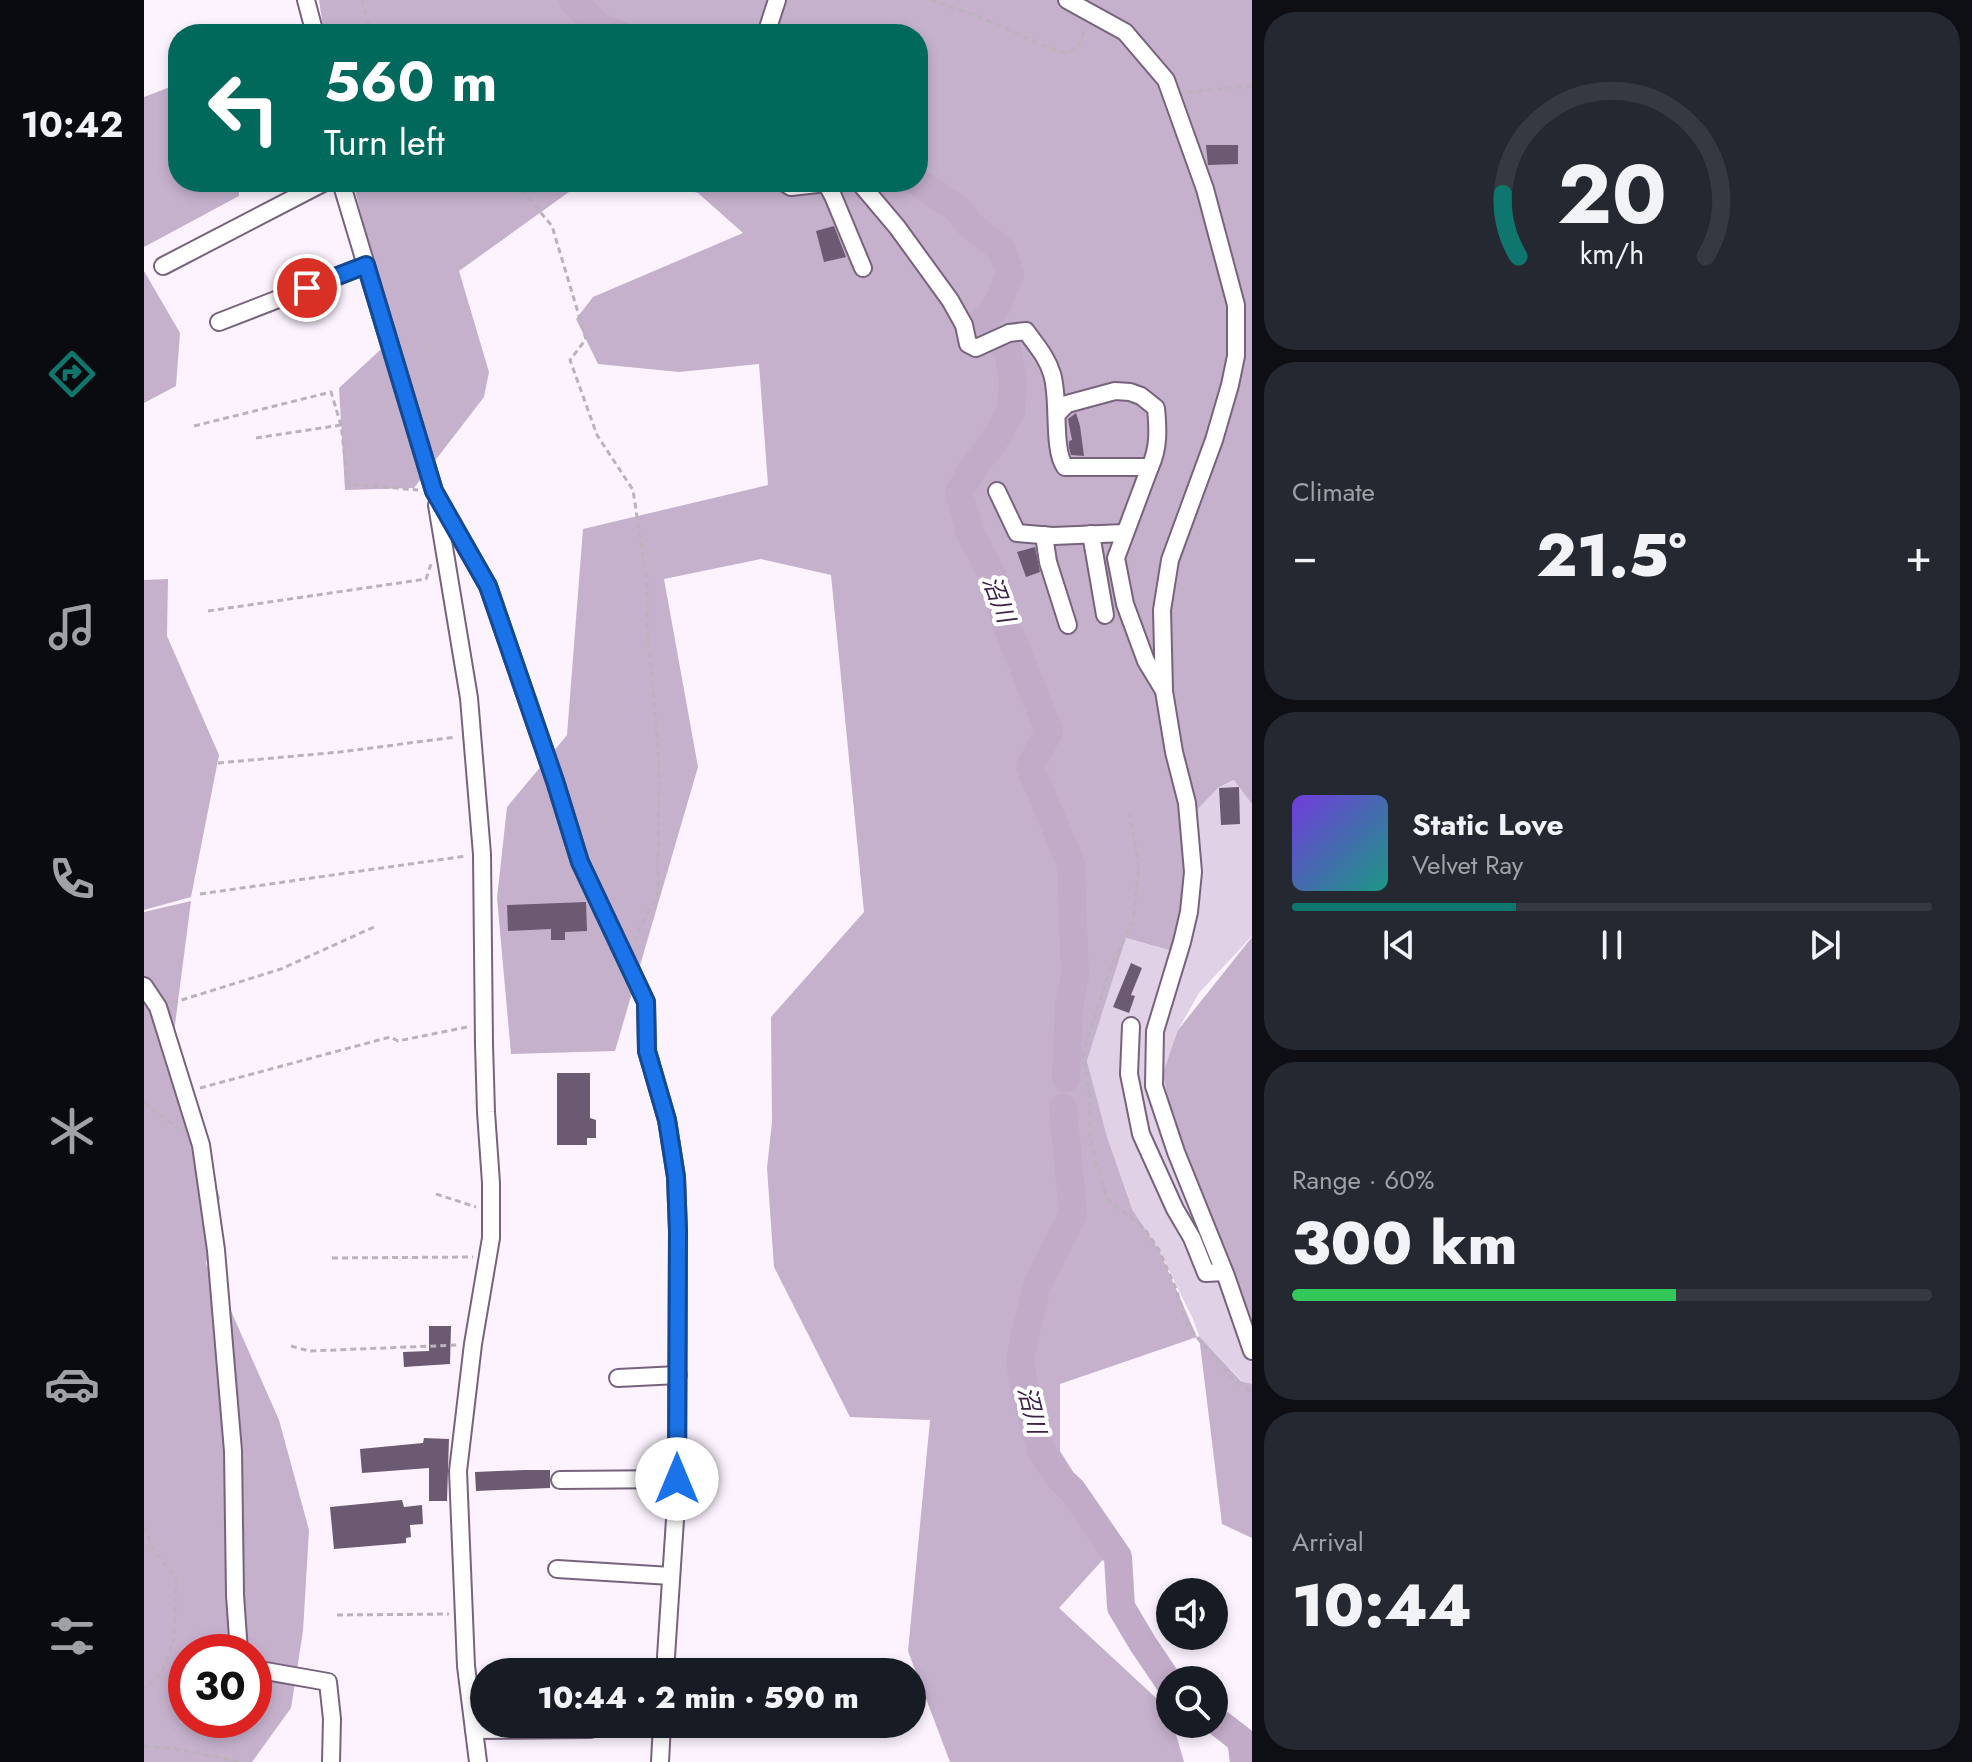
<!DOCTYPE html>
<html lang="en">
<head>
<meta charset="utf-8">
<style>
	body { margin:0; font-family:Jost,"Noto Sans JP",sans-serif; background:#242831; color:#f1f3f6; height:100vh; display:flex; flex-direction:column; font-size:30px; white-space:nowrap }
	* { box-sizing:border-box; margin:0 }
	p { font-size:26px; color:#9ea1a6 }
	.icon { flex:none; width:44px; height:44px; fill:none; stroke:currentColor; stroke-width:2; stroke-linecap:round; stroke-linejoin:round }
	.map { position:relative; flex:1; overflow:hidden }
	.details { display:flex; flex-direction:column; gap:12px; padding:12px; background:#0d0f14; width:720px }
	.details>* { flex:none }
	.hud { position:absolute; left:24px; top:24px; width:760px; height:168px; border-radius:32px; box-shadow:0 4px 12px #0003; background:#00695c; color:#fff; overflow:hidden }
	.controls { position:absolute; left:1012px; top:1578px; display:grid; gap:16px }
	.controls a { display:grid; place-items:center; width:72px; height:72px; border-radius:50%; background:#171b24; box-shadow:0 4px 12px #0003; font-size:40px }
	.speed { position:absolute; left:24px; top:1634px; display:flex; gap:16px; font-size:40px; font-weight:700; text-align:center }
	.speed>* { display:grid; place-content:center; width:104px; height:104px; border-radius:50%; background:#171b24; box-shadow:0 4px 12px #0003; line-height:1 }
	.speed .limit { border:12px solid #d22; background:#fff; color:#111 }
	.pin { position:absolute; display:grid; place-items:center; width:68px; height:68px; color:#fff; margin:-34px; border:4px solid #fff; border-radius:50%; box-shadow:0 2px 8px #0007 }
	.me { position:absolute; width:88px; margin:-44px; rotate:0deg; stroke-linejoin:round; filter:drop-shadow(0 0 6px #0008) }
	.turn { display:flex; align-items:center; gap:28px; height:168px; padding:0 24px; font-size:36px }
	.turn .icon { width:104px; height:104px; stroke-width:2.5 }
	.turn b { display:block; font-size:56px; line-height:68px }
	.big { font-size:60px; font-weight:800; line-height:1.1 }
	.details .widget { flex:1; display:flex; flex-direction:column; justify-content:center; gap:12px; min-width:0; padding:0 28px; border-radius:32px; background:#242831 }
	.details .dial { align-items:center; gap:0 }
	.dial svg { height:208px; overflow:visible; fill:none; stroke:#363941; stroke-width:7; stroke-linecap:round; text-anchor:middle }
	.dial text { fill:#f1f3f6; stroke:none }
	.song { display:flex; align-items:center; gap:24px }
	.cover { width:96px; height:96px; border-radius:12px; background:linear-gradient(135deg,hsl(260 70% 55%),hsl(170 70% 35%)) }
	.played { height:8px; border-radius:4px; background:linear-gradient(90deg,#0f766e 35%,#363941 35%) }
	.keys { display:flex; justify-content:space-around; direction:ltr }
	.heat { display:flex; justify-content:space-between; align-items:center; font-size:44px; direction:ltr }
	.charge { height:12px; border-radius:6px; background:linear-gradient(90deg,#34c759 60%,#363941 0) }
	.trip { position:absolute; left:326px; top:1658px; width:456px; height:80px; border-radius:40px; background:#171b24; box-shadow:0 4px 12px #0003; font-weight:800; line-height:80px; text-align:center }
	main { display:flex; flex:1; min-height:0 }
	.dock { display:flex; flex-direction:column; width:144px; justify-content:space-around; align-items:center; background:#090b0e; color:#9ea1a6 }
	.dock .icon { width:56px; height:56px }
	.dock .current { color:#0f766e }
	.dock b { font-size:36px; color:#f1f3f6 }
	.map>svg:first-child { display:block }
	.green { fill:#e1d1e7 }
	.forest { fill:#c6b1cd; fill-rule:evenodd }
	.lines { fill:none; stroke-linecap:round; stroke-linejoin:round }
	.river { stroke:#c1abc8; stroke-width:28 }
	.building { fill:#6c5972 }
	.minor-casing { stroke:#77637e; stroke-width:20 }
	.path { stroke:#bbb2be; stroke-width:3; stroke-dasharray:6 4; stroke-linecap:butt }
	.minor { stroke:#fff; stroke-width:16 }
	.route-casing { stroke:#114b97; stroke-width:20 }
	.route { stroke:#1a73e8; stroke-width:14 }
	.labels { text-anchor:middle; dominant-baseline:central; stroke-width:8; stroke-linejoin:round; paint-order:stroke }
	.water-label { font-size:24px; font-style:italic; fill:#3e2147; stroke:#fff }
</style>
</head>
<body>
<main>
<nav class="dock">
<b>10:42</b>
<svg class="icon current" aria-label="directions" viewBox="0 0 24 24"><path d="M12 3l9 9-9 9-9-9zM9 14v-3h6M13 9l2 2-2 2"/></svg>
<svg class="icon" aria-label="music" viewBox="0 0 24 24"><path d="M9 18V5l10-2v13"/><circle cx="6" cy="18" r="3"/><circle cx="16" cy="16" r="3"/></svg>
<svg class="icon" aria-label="phone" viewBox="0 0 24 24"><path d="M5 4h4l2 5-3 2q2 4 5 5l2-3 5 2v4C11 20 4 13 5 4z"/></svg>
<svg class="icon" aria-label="climate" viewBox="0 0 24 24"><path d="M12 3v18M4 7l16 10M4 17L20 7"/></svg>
<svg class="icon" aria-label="car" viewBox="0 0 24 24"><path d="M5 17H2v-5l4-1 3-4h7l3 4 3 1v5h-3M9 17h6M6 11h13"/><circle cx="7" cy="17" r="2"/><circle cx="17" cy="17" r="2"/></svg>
<svg class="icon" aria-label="filters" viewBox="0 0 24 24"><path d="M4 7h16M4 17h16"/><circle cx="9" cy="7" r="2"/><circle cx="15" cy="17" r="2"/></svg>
</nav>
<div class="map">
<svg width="1108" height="1762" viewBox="0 0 1108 1762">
	<rect width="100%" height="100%" fill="#fcf3ff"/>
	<polygon class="green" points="1091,780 1108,803 1108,936 1055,993 1034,1030 1108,1342 1108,1384 1098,1381 1055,1336 1049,1319 1015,1250 990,1213 963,1138 943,1061 982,938 1034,953 1052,811 1073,789"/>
	<g class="forest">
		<polygon points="175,0 1108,0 1108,804 1090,780 1074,788 1052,811 1038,942 1035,953 982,938 943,1061 963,1137 989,1211 1015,1250 1053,1337 916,1384 916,1451 974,1543 915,1608 1024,1709 1026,1724 1029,1724 1040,1762 806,1762 764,1651 786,1420 706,1417 630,1267 623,1168 628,1122 627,1017 720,912 687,575 617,559 520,579 554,767 471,1051 367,1054 353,898 363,807 423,735 439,529 624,485 615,364 535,372 454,364 432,319 449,297 599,233 554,193 515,182 774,182 774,34 180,34"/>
		<polygon points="34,84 34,182 95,182 95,196 0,247 0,97"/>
		<polygon points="209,182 439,182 315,271 345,372 340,397 270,488 201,490 195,388 248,339"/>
		<polygon points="0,271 36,333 32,386 0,403"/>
		<polygon points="24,579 23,636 75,755 47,897 0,910 0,580"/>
		<path d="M47,901L28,1048L54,1138L76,1198L68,1222L69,1233L62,1264L80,1295L135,1420L165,1530L159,1631L147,1708L108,1762H0V912ZM42,1652H110V1720H42Z"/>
		<polygon points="1108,937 1108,1342 1043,1192 1019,1073 1034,1030"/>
		<polygon points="1055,1336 1097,1381 1108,1384 1108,1538 1078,1524"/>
	</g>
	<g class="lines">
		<g class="river">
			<polyline points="428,0 456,27 475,34"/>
			<polyline points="774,182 816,211 825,224 857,249 866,274 853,305 836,326 863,349 869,380 867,411 848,444 828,469 815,493 826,533 848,574 864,629 905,731 886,767 927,864 931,976 925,1006 922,1078"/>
			<polyline points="919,1108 929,1214 893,1285 880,1338 876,1364 882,1395 897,1450 915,1478 928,1490 974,1557 977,1607 999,1644 1026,1684"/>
			<polyline points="1070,1719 1097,1740 1100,1762"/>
		</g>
	</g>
	<g class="building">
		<polygon points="1062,145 1094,145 1094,164 1064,165"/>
		<polygon points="690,226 702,257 680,262 672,231"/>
		<polygon points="932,413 936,426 940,456 927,455 925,447 925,441 928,440 924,419"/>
		<polygon points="891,547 896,572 882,577 873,552"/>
		<polygon points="1095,787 1096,824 1077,825 1075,788"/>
		<polygon points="442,902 443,931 421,932 421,940 407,940 407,929 364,931 363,905"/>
		<polygon points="987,963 998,968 987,995 991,996 985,1013 969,1007"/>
		<polygon points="413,1073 446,1073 446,1118 452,1120 452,1138 443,1138 443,1145 413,1145"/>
		<polygon points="285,1326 307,1326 306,1364 260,1367 259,1352 285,1351"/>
		<polygon points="280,1438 305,1439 303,1501 285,1501 285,1468 218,1473 216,1449 279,1443"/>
		<polygon points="380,1470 406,1470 406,1488 332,1491 331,1472"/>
		<polygon points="258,1500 260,1507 278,1505 279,1524 266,1525 267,1537 262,1538 262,1543 190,1549 186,1507"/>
	</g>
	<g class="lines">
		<defs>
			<g id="minor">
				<polyline points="162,0 171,34"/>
				<polyline points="923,0 981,32 1022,80 1061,189 1092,305 1092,356 1086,385 1070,440 1026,560 1018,610 1020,691 1030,752 1043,803 1049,872 1045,912 1038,942 1011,1031 1010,1086 1032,1152 1082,1276 1108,1351"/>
				<polyline points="622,34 633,0"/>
				<polyline points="197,182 290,491 344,586 411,781 436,862 502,1002 503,1051 523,1120 532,1177 534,1231 533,1489 521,1672"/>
				<polyline points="639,182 647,187 682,183 689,196 719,268"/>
				<path d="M715,182L753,227L806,300L820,325L824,344L832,348L865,333L882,331C892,345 903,357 908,374C916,399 908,449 921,467H1006L972,558L981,604L1002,661L1019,689"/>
				<polyline points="19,266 181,182"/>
				<polyline points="75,322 222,265"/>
				<path d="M914,413L923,404L971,391L986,392L997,396L1012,408C1014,429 1015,448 1006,467"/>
				<polyline points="853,491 873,533 909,536 981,533"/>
				<polyline points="293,505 325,698 338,854 340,1044 342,1112 347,1183 347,1238 329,1344 314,1471 322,1666 334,1762"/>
				<polyline points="947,534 961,615"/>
				<polyline points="900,535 904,562 924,625"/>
				<polyline points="0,986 14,1007 57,1145 72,1250 89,1451 91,1595 95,1652"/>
				<polyline points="987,1026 985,1074 997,1134 1031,1209 1048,1238 1062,1273 1080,1272"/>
				<polyline points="474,1378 534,1375"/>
				<polyline points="416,1480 533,1479"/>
				<polyline points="413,1569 527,1576"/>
				<polyline points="110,1669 184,1682 188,1719 187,1762"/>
				<polyline points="330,1730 447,1729"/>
				<polyline points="516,1762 518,1724"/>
			</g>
		</defs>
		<use href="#minor" class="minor-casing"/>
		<g class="path">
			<polyline points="218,0 227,34"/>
			<polyline points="786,0 833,16 917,53 933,49 942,28"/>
			<polyline points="1043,92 1108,86"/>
			<polyline points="371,182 408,226 442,339 426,360 453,435 489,490 503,582 503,622 515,762 514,895 496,927 491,943"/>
			<polyline points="50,426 187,392 197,425 204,484 274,490"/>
			<polyline points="112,438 197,425"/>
			<polyline points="64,611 282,579 287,564"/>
			<polyline points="74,763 196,752 312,737"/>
			<polyline points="985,812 995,868 989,920 965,972 939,1053 946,1100 946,1139 963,1199 1000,1228 1015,1250 1032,1289 1045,1328 1087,1377 1108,1393"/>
			<polyline points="56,894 322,856"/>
			<polyline points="28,1003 137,969 230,927"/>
			<polyline points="56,1088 246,1037 254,1041 323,1027"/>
			<polyline points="0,1102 35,1129"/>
			<polyline points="292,1194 332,1207"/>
			<polyline points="188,1258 329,1257"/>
			<polyline points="147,1346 165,1351 315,1345"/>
			<polyline points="0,1527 10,1551 32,1578 30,1639 18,1673 0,1688"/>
			<polyline points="193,1615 305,1614"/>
			<polyline points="0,1746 39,1750 97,1762"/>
		</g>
		<use href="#minor" class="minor"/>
	</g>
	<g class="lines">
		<defs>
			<polyline id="route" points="163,288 222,265 290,491 344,586 411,781 436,862 502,1002 503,1051 523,1120 532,1177 534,1231 533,1479"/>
		</defs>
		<use href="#route" class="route-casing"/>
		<use href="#route" class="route"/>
	</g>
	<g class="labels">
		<g class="water-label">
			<text transform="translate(855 599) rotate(69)">沼川</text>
			<text transform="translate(888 1410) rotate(76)">沼川</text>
		</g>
	</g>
</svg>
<div class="controls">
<a><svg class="icon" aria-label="sound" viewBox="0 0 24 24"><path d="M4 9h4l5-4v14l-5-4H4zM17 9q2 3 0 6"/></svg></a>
<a><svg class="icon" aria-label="search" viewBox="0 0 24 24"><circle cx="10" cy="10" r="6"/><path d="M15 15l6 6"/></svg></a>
</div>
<div class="speed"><div class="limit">30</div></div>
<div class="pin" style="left:163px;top:288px;background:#d93025"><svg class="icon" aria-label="arrive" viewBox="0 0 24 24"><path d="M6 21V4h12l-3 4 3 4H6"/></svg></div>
<svg class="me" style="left:533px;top:1479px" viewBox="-20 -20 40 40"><circle r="19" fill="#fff"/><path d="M0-13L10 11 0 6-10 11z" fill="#1a73e8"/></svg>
<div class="trip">10:44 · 2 min · 590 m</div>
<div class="hud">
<div class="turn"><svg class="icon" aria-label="left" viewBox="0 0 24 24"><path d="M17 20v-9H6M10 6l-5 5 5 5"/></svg><div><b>560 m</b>Turn left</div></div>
</div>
</div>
<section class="details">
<div class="widget dial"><svg viewBox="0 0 100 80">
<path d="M14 69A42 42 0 1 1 86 69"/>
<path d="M14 69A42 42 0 0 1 8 45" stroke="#0f766e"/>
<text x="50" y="56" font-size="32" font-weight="700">20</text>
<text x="50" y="72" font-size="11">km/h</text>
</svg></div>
<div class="widget"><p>Climate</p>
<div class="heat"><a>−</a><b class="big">21.5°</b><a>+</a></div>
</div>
<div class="widget">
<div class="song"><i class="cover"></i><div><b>Static Love</b><p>Velvet Ray</p></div></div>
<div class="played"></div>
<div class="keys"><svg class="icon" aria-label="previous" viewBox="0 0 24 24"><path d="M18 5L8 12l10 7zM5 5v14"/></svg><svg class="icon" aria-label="pause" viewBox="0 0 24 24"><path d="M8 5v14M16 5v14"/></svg><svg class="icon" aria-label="next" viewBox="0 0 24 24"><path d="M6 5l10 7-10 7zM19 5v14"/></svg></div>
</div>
<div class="widget"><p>Range · 60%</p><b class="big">300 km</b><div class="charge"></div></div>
<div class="widget"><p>Arrival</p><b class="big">10:44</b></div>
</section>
</main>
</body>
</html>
